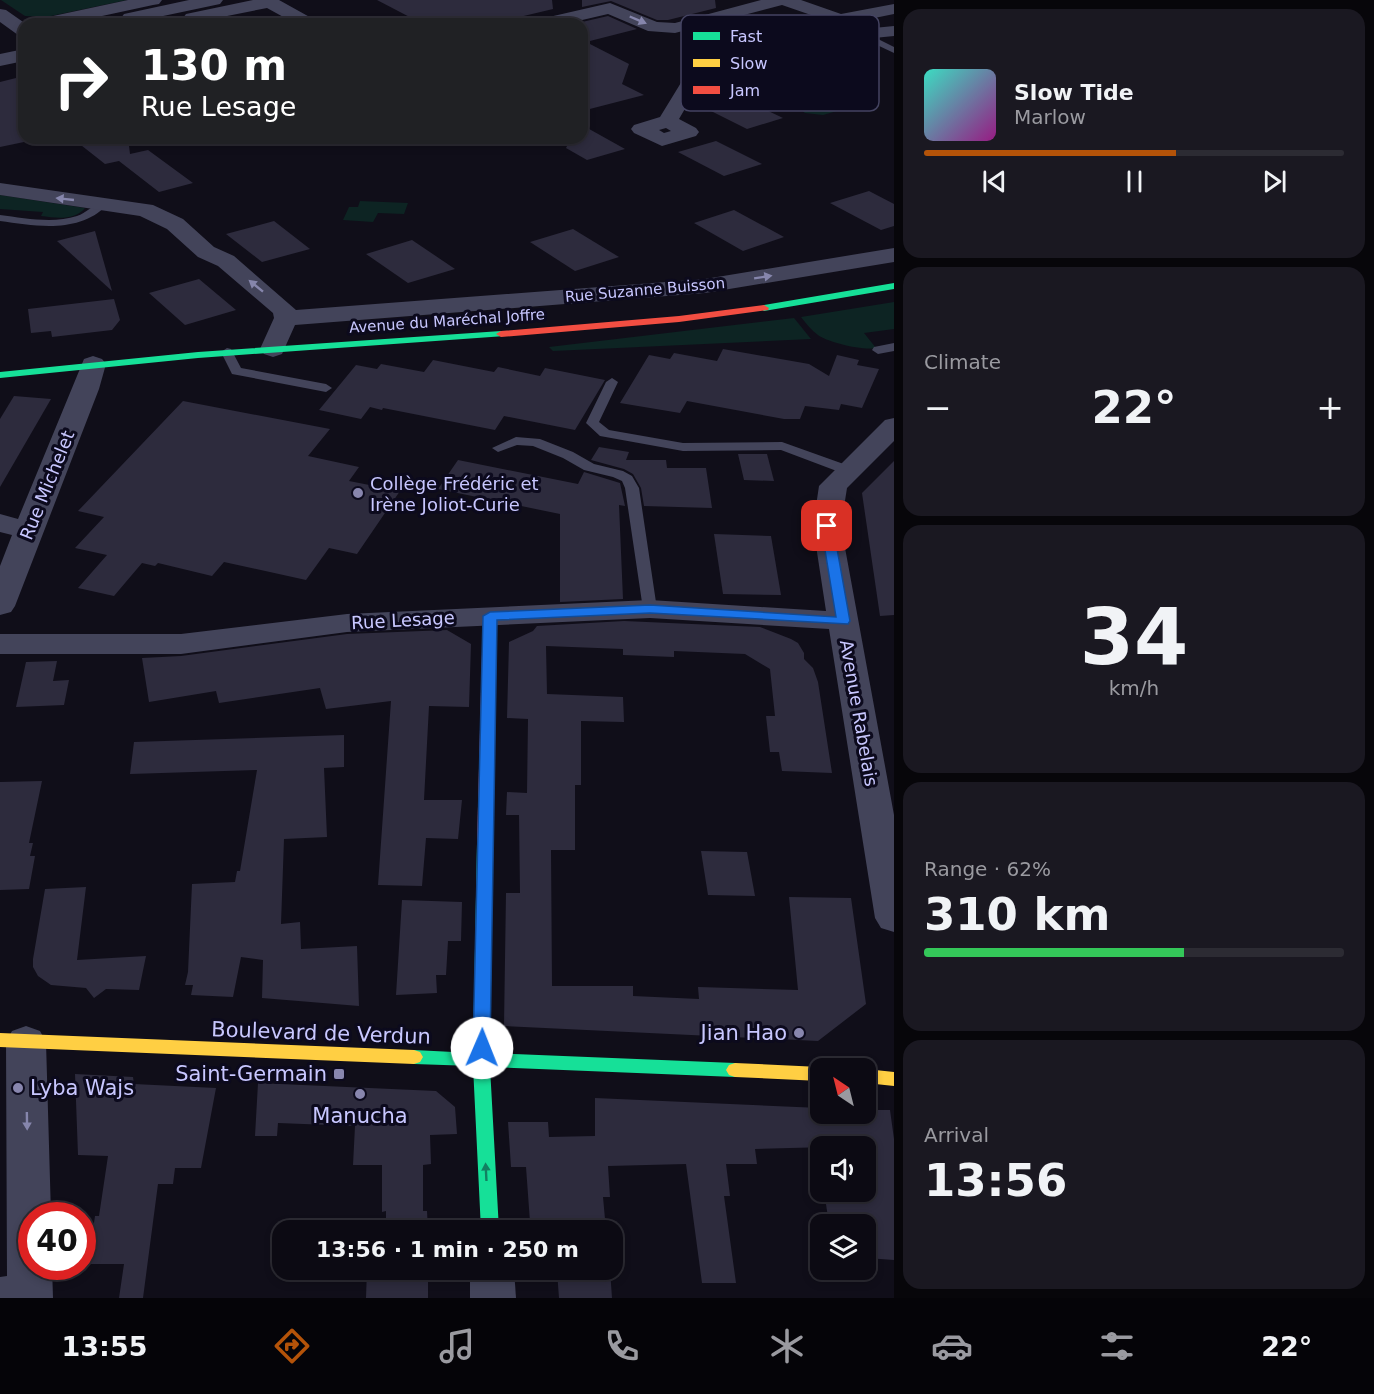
<!DOCTYPE html>
<html lang="en">
<head>
<meta charset="utf-8">
<style>
	body { margin:0; font-family:"DejaVu Sans",sans-serif; background:#1a1821; color:#f1f3f6; height:100vh; display:flex; flex-direction:column; font-size:22px; white-space:nowrap }
	* { box-sizing:border-box; margin:0 }
	p { font-size:20px; color:#9a9aa0 }
	.icon { flex:none; width:33px; height:33px; fill:none; stroke:currentColor; stroke-width:2; stroke-linecap:round; stroke-linejoin:round }
	.map { position:relative; flex:1; overflow:hidden }
	.drawer { display:flex; flex-direction:column; gap:9px; padding:9px; background:#07060a; width:480px }
	.drawer>* { flex:none }
	.banner { position:absolute; left:18px; top:18px; width:570px; height:126px; border-radius:18px; box-shadow:0 3px 9px #0003,0 0 0 2px #2c2b33; background:#202124; color:#fff; overflow:hidden }
	.needle { width:39px; rotate:325deg }
	.fabs { position:absolute; left:810px; top:1058px; display:grid; gap:12px }
	.fabs a { display:grid; place-items:center; width:66px; height:66px; border-radius:12px; background:#0c0a13; box-shadow:0 3px 9px #0003,0 0 0 2px #2c2b33; font-size:30px }
	.speed { position:absolute; left:18px; top:1202px; display:flex; gap:12px; font-size:30px; font-weight:700; text-align:center }
	.speed>* { display:grid; place-content:center; width:78px; height:78px; border-radius:50%; background:#0c0a13; box-shadow:0 3px 9px #0003,0 0 0 2px #2c2b33; line-height:1 }
	.speed .limit { border:9px solid #d22; background:#fff; color:#111 }
	.pin { position:absolute; display:grid; place-items:center; width:51px; height:51px; color:#fff; margin:-26px; border-radius:12px; box-shadow:0 3px 9px #0006 }
	.me { position:absolute; width:66px; margin:-33px; rotate:1deg; stroke-linejoin:round; filter:drop-shadow(0 0 4px #0008) }
	.turn { display:flex; align-items:center; gap:21px; height:126px; padding:0 24px; font-size:27px }
	.turn .icon { width:78px; height:78px; stroke-width:2.5 }
	.turn b { display:block; font-size:42px; line-height:51px }
	.big { font-size:45px; font-weight:800; line-height:1.1 }
	.drawer .widget { flex:1; display:flex; flex-direction:column; justify-content:center; gap:9px; min-width:0; padding:0 21px; border-radius:18px; background:#1a1821 }
	.drawer .dial { align-items:center; gap:0 }
	.dial b { font-size:78px; line-height:1 }
	.song { display:flex; align-items:center; gap:18px }
	.cover { width:72px; height:72px; border-radius:9px; background:linear-gradient(135deg,hsl(170 70% 55%),hsl(310 70% 35%)) }
	.played { height:6px; border-radius:3px; background:linear-gradient(90deg,#b45309 60%,#2c2b33 60%) }
	.keys { display:flex; justify-content:space-around; direction:ltr }
	.heat { display:flex; justify-content:space-between; align-items:center; font-size:33px; direction:ltr }
	.charge { height:9px; border-radius:4px; background:linear-gradient(90deg,#34c759 62%,#2c2b33 0) }
	.trip { position:absolute; left:272px; top:1220px; width:351px; height:60px; border-radius:18px; background:#0c0a13; box-shadow:0 3px 9px #0003,0 0 0 2px #2c2b33; font-weight:800; line-height:60px; text-align:center }
	.tabs { display:flex; height:96px; justify-content:space-around; align-items:center; background:#050408; color:#9a9aa0 }
	.tabs .icon { width:42px; height:42px }
	.tabs .active { color:#b45309 }
	.tabs b { font-size:27px; color:#f1f3f6 }
	main { display:flex; flex:1; min-height:0 }
	.map>svg:first-child { display:block }
	.green { fill:#0d2423 }
	.building { fill:#2d2b3d }
	.lines { fill:none; stroke-linecap:round; stroke-linejoin:round }
	.lane { fill:#43445a; fill-rule:evenodd }
	.street { fill:#43445a; fill-rule:evenodd }
	.fast { fill:#16e098; fill-rule:evenodd }
	.slow { fill:#ffcf43; fill-rule:evenodd }
	.jam { fill:#f24e42; fill-rule:evenodd }
	.oneway { fill:#8686ac }
	.oneway2 { fill:#128061 }
	.route { fill:#1a73e8; stroke:#114b97; stroke-width:1.5 }
	.poi-dot { fill:#8886ae; stroke:#0c0a1d; stroke-width:2 }
	.labels { text-anchor:middle; dominant-baseline:central; stroke-width:6; stroke-linejoin:round; paint-order:stroke }
	.far-street-label { font-size:15px; fill:#c8c7ff; stroke:#0c0a1d }
	.poi-label { font-size:18px; fill:#c8c7ff; stroke:#0c0a1d; text-anchor:start }
	.street-label { font-size:18px; fill:#c8c7ff; stroke:#0c0a1d }
	.near-street-label { font-size:21px; fill:#c8c7ff; stroke:#0c0a1d }
	.near-poi-label { font-size:21px; fill:#c8c7ff; stroke:#0c0a1d; text-anchor:end }
	.key { fill:#0c0a1d; stroke:#444361; stroke-width:1.5 }
	.key-label { font-size:16px; fill:#c8c7ff }
</style>
</head>
<body>
<main>
<div class="map">
<svg width="894" height="1298" viewBox="0 0 894 1298">
	<rect width="100%" height="100%" fill="#100e19"/>
	<g class="green">
		<polygon points="1,0 127,0 46,17 25,16"/>
		<path d="M811,97C825,105 842,98 858,105L823,115L805,113L790,100Z"/>
		<path d="M0,195L85,208C74,221 56,218 41,216L43,212L0,209Z"/>
		<polygon points="360,201 408,203 404,214 378,213 373,222 343,220 349,207 358,207"/>
		<path d="M894,302V329L864,333L876,348C863,351 827,342 818,335C811,330 806,323 801,317Z"/>
		<polygon points="794,318 811,339 553,351 549,347"/>
	</g>
	<g class="building">
		<polygon points="377,0 552,0 553,9 490,24 423,24"/>
		<polygon points="582,0 715,0 716,8 668,20 657,20 611,1 582,7"/>
		<polygon points="608,16 637,29 586,42 629,64 622,84 644,95 582,111 582,22"/>
		<polygon points="24,76 24,142 0,147 0,82"/>
		<polygon points="739,97 783,118 747,129 703,107"/>
		<polygon points="582,125 625,149 587,160 566,148 571,138 582,138"/>
		<polygon points="72,138 128,138 130,154 148,150 193,183 159,192 119,161 105,164"/>
		<polygon points="716,141 762,164 724,176 678,152"/>
		<polygon points="869,191 894,204 894,226 881,230 830,203"/>
		<polygon points="734,210 784,237 743,251 694,223"/>
		<polygon points="274,221 310,249 262,262 226,234"/>
		<polygon points="573,229 619,257 575,271 530,242"/>
		<polygon points="95,231 112,291 57,241"/>
		<polygon points="412,240 455,269 408,283 366,254"/>
		<polygon points="199,279 236,310 185,325 149,293"/>
		<polygon points="114,299 120,320 112,330 52,337 51,331 31,333 28,309"/>
		<polygon points="723,349 809,364 829,376 837,355 859,360 857,365 879,369 862,408 841,404 839,410 805,406 800,419 784,419 687,401 680,413 620,403 649,355 670,359 674,353 717,361"/>
		<polygon points="433,360 494,372 498,367 540,376 545,368 605,380 575,430 504,416 495,430 383,408 382,410 370,407 361,419 319,410 356,365 377,369 381,364 424,372"/>
		<polygon points="14,396 51,399 0,487 0,419"/>
		<polygon points="183,401 330,429 308,456 359,467 349,481 400,491 357,554 329,548 306,580 224,562 212,576 158,563 155,566 142,563 114,596 78,588 107,555 75,548 104,517 78,511"/>
		<polygon points="599,447 629,452 626,460 666,460 667,468 706,468 712,508 644,506 641,488 633,474 624,469 591,460"/>
		<polygon points="738,454 767,454 774,481 744,480"/>
		<polygon points="458,460 578,484 584,472 620,483 625,506 619,505 623,599 560,602 560,514 438,489"/>
		<polygon points="894,461 894,615 880,616 862,493"/>
		<polygon points="714,534 771,536 781,595 723,594"/>
		<polygon points="624,621 760,627 791,639 798,643 804,653 804,659 813,668 818,682 832,773 782,771 779,752 770,752 766,716 775,716 770,669 745,654 674,651 674,657 623,655 623,649 546,646 547,694 623,697 624,722 581,721 581,785 575,785 575,850 551,850 552,986 633,986 633,996 699,999 698,987 798,990 789,897 851,898 866,1004 818,1041 504,1026 506,893 520,893 519,815 506,815 507,792 527,793 528,719 507,718 509,642 533,631 537,626"/>
		<polygon points="447,630 471,644 469,707 429,706 424,800 462,800 458,839 426,838 422,886 378,885 391,701 326,709 320,688 219,703 216,691 149,702 142,658 181,656 347,634"/>
		<polygon points="57,661 53,681 69,680 64,705 16,707 26,662"/>
		<polygon points="344,735 344,767 324,768 327,837 284,839 281,924 300,922 301,949 357,946 359,1006 262,998 263,960 241,957 233,997 191,995 193,985 185,985 188,972 192,884 235,882 237,871 240,871 257,770 130,774 134,742"/>
		<polygon points="42,781 29,843 33,843 30,856 35,856 29,889 0,890 0,782"/>
		<polygon points="701,851 747,852 755,896 708,895"/>
		<polygon points="86,887 77,960 146,956 139,990 106,989 94,998 86,988 51,985 38,976 33,967 33,959 45,889"/>
		<polygon points="402,900 462,902 461,941 448,941 446,975 436,975 437,993 396,995"/>
		<polygon points="75,1074 133,1077 134,1084 216,1088 201,1168 175,1168 173,1184 158,1184 143,1298 119,1298 124,1264 88,1264 95,1216 99,1216 108,1156 78,1155"/>
		<polygon points="258,1083 436,1091 455,1107 457,1134 430,1135 431,1164 423,1165 423,1211 427,1211 428,1230 386,1230 386,1211 382,1212 382,1165 353,1165 355,1126 278,1123 277,1136 255,1136"/>
		<polygon points="595,1098 820,1108 820,1113 866,1113 866,1110 890,1110 894,1139 894,1260 866,1258 866,1224 829,1224 824,1191 866,1191 866,1146 755,1149 757,1164 726,1164 730,1196 724,1196 736,1283 702,1283 686,1164 608,1166 610,1197 603,1197 606,1230 548,1230 548,1222 530,1222 526,1167 511,1167 508,1122 548,1122 549,1137 595,1136"/>
		<polygon points="367,1269 428,1269 428,1298 366,1298"/>
		<polygon points="550,1269 610,1269 612,1298 559,1298 557,1271 550,1271"/>
	</g>
	<g class="lines">
		<g class="lane">
			<polygon points="858,32 864,32 894,47 894,53 858,36"/>
			<path d="M102,202L107,205C79,234 36,226 0,221V215C24,218 53,224 77,216C86,213 93,205 102,202Z"/>
			<polygon points="894,343 894,351 878,354 872,350 874,347"/>
			<polygon points="227,348 231,349 241,368 326,384 332,388 326,392 232,374 221,352"/>
			<polygon points="612,378 618,382 599,422 609,430 683,443 782,442 852,467 854,470 852,473 842,473 781,450 683,451 600,436 586,423 606,382"/>
			<polygon points="516,437 540,439 573,452 594,464 623,471 632,476 639,488 657,609 655,612 645,612 643,609 625,488 622,481 613,477 584,470 563,458 533,446 517,445 498,452 492,448"/>
		</g>
		<g class="street">
			<polygon points="128,0 162,0 159,4 153,5 65,24 30,24 33,20 39,19"/>
			<polygon points="189,0 223,0 220,4 130,23 124,22 121,18 124,14"/>
			<polygon points="253,0 279,0 315,20 318,24 296,24 267,8 192,23 186,22 183,18 186,14"/>
			<polygon points="761,0 801,0 841,14 894,4 894,14 840,25 782,5 675,33 648,31 608,14 565,24 533,24 536,20 610,3 657,22 675,23"/>
			<polygon points="0,9 6,10 26,24 24,24 24,36 18,35 0,22"/>
			<path d="M894,26V36L844,41L747,68L704,76L679,119L696,128L699,132L696,136L662,146L634,133L631,129L634,125L660,117L690,68L702,65L684,47C690,38 697,37 707,34C741,24 771,31 805,35L813,39L843,31ZM745,38L790,45L720,62L704,47L729,39ZM666,128L671,131L664,133L659,130Z"/>
			<polygon points="24,49 24,61 0,66 0,54"/>
			<polygon points="0,183 153,205 183,219 214,247 234,256 296,310 705,279 894,248 894,262 705,293 295,325 282,354 273,357 264,354 260,349 274,318 273,313 218,266 198,257 167,229 140,216 0,195"/>
			<polygon points="93,356 102,359 106,364 99,389 15,606 11,612 0,615 0,566 12,535 0,532 0,514 18,519 84,359"/>
			<polygon points="894,418 894,441 847,488 841,526 894,815 894,932 881,928 875,918 829,629 650,618 347,632 181,654 0,654 0,634 181,634 347,614 650,600 826,611 813,526 819,486 885,420"/>
			<polygon points="26,1026 40,1031 46,1042 51,1215 32,1215 32,1266 52,1266 53,1298 0,1298 0,1277 7,1276 6,1042 12,1031"/>
			<polygon points="470,1269 514,1269 516,1298 470,1298"/>
		</g>
		<g class="fast">
			<polygon points="894,283 894,289 764,311 759,308 764,305"/>
			<polygon points="501,331 506,334 505,336 198,358 0,378 0,372 198,352"/>
			<polygon points="485,839 490,840 493,844 490,1053 735,1063 741,1065 744,1070 741,1075 735,1077 490,1067 499,1230 481,1230 473,1066 414,1064 408,1062 405,1057 408,1052 414,1050 473,1053 477,844 480,840"/>
		</g>
		<g class="slow">
			<polygon points="0,1033 414,1050 420,1052 423,1057 420,1062 414,1064 0,1047"/>
			<polygon points="735,1063 820,1067 823,1068 820,1068 820,1081 735,1077 729,1075 726,1070 729,1065"/>
			<polygon points="866,1069 894,1072 894,1086 866,1083"/>
		</g>
		<g class="jam">
			<polygon points="764,305 769,308 768,310 679,322 501,337 496,334 501,331 679,316"/>
			<polygon points="490,612 497,616 493,844 490,848 480,848 477,844 483,616"/>
		</g>
	</g>
	<defs><path id="oneway-solid" d="M-6-.8H1V-3.2L6.5 0L1 3.2V.8H-6Z" transform="scale(1.5)"/></defs>
	<g class="oneway">
		<use href="#oneway-solid" transform="translate(638 20) rotate(23)"/>
		<use href="#oneway-solid" transform="translate(65 199) rotate(-174)"/>
		<use href="#oneway-solid" transform="translate(763 277) rotate(-9)"/>
		<use href="#oneway-solid" transform="translate(256 286) rotate(-141)"/>
		<use href="#oneway-solid" transform="translate(27 1121) rotate(89)"/>
	</g>
	<use class="oneway2" href="#oneway-solid" transform="translate(486 1172) rotate(-93)"/>
	<polygon class="route" points="827,522 833,526 850,621 848,624 650,613 497,620 490,1048 488,1053 482,1055 475,1053 473,1048 483,616 490,612 650,605 836,617 821,526"/>
	<g class="poi-dot">
		<circle cx="358" cy="493" r="6"/>
		<circle cx="799" cy="1033" r="6"/>
		<rect x="333" y="1068" width="12" height="12" rx="3"/>
		<circle cx="18" cy="1088" r="6"/>
		<circle cx="360" cy="1094" r="6"/>
	</g>
	<g class="labels">
		<g class="far-street-label">
			<text transform="translate(645 290) rotate(-5)">Rue Suzanne Buisson</text>
			<text transform="translate(447 321) rotate(-4)">Avenue du Maréchal Joffre</text>
		</g>
		<g class="poi-label">
			<text x="370" y="483">Collège Frédéric et<tspan x="370" dy="21">Irène Joliot-Curie</tspan></text>
		</g>
		<g class="street-label">
			<text transform="translate(47 485) rotate(-68)">Rue Michelet</text>
			<text transform="translate(403 620) rotate(-3)">Rue Lesage</text>
			<text transform="translate(859 713) rotate(80)">Avenue Rabelais</text>
		</g>
		<g class="near-street-label">
			<text transform="translate(321 1033) rotate(2)">Boulevard de Verdun</text>
		</g>
		<g class="near-poi-label">
			<text x="787" y="1033">Jian Hao</text>
			<text x="327" y="1074">Saint-Germain</text>
			<text x="30" y="1088" text-anchor="start">Lyba Wajs</text>
			<text x="360" y="1116" text-anchor="middle">Manucha</text>
		</g>
	</g>
	<rect x="681" y="15" width="198" height="96" rx="9" class="key"/>
	<rect x="693" y="32" width="27" height="8" fill="#16e098"/>
	<rect x="693" y="59" width="27" height="8" fill="#ffcf43"/>
	<rect x="693" y="86" width="27" height="8" fill="#f24e42"/>
	<g class="key-label">
		<text x="730" y="42">Fast</text>
		<text x="730" y="69">Slow</text>
		<text x="730" y="96">Jam</text>
	</g>
</svg>
<div class="fabs">
<a><svg class="needle" viewBox="-14 -14 28 28"><path d="M0-13l5 13h-10z" fill="#e53935"/><path d="M0 13l5-13h-10z" fill="#9a9aa0"/></svg></a>
<a><svg class="icon" aria-label="sound" viewBox="0 0 24 24"><path d="M4 9h4l5-4v14l-5-4H4zM17 9q2 3 0 6"/></svg></a>
<a><svg class="icon" aria-label="layers" viewBox="0 0 24 24"><path d="M12 4l9 5-9 5-9-5zM3 14l9 5 9-5"/></svg></a>
</div>
<div class="speed"><div class="limit">40</div></div>
<div class="pin" style="left:827px;top:526px;background:#d93025"><svg class="icon" aria-label="arrive" viewBox="0 0 24 24"><path d="M6 21V4h12l-3 4 3 4H6"/></svg></div>
<svg class="me" style="left:482px;top:1048px" viewBox="-20 -20 40 40"><circle r="19" fill="#fff"/><path d="M0-13L10 11 0 6-10 11z" fill="#1a73e8"/></svg>
<div class="trip">13:56 · 1 min · 250 m</div>
<div class="banner">
<div class="turn"><svg class="icon" aria-label="right" viewBox="0 0 24 24"><path d="M7 20v-9h11M14 6l5 5-5 5"/></svg><div><b>130 m</b>Rue Lesage</div></div>
</div>
</div>
<section class="drawer">
<div class="widget">
<div class="song"><i class="cover"></i><div><b>Slow Tide</b><p>Marlow</p></div></div>
<div class="played"></div>
<div class="keys"><svg class="icon" aria-label="previous" viewBox="0 0 24 24"><path d="M18 5L8 12l10 7zM5 5v14"/></svg><svg class="icon" aria-label="pause" viewBox="0 0 24 24"><path d="M8 5v14M16 5v14"/></svg><svg class="icon" aria-label="next" viewBox="0 0 24 24"><path d="M6 5l10 7-10 7zM19 5v14"/></svg></div>
</div>
<div class="widget"><p>Climate</p>
<div class="heat"><a>−</a><b class="big">22°</b><a>+</a></div>
</div>
<div class="widget dial"><b>34</b><p>km/h</p></div>
<div class="widget"><p>Range · 62%</p><b class="big">310 km</b><div class="charge"></div></div>
<div class="widget"><p>Arrival</p><b class="big">13:56</b></div>
</section>
</main>
<nav class="tabs">
<b>13:55</b>
<svg class="icon active" aria-label="directions" viewBox="0 0 24 24"><path d="M12 3l9 9-9 9-9-9zM9 14v-3h6M13 9l2 2-2 2"/></svg>
<svg class="icon" aria-label="music" viewBox="0 0 24 24"><path d="M9 18V5l10-2v13"/><circle cx="6" cy="18" r="3"/><circle cx="16" cy="16" r="3"/></svg>
<svg class="icon" aria-label="phone" viewBox="0 0 24 24"><path d="M5 4h4l2 5-3 2q2 4 5 5l2-3 5 2v4C11 20 4 13 5 4z"/></svg>
<svg class="icon" aria-label="climate" viewBox="0 0 24 24"><path d="M12 3v18M4 7l16 10M4 17L20 7"/></svg>
<svg class="icon" aria-label="car" viewBox="0 0 24 24"><path d="M5 17H2v-5l4-1 3-4h7l3 4 3 1v5h-3M9 17h6M6 11h13"/><circle cx="7" cy="17" r="2"/><circle cx="17" cy="17" r="2"/></svg>
<svg class="icon" aria-label="filters" viewBox="0 0 24 24"><path d="M4 7h16M4 17h16"/><circle cx="9" cy="7" r="2"/><circle cx="15" cy="17" r="2"/></svg>
<b>22°</b>
</nav>
</body>
</html>
